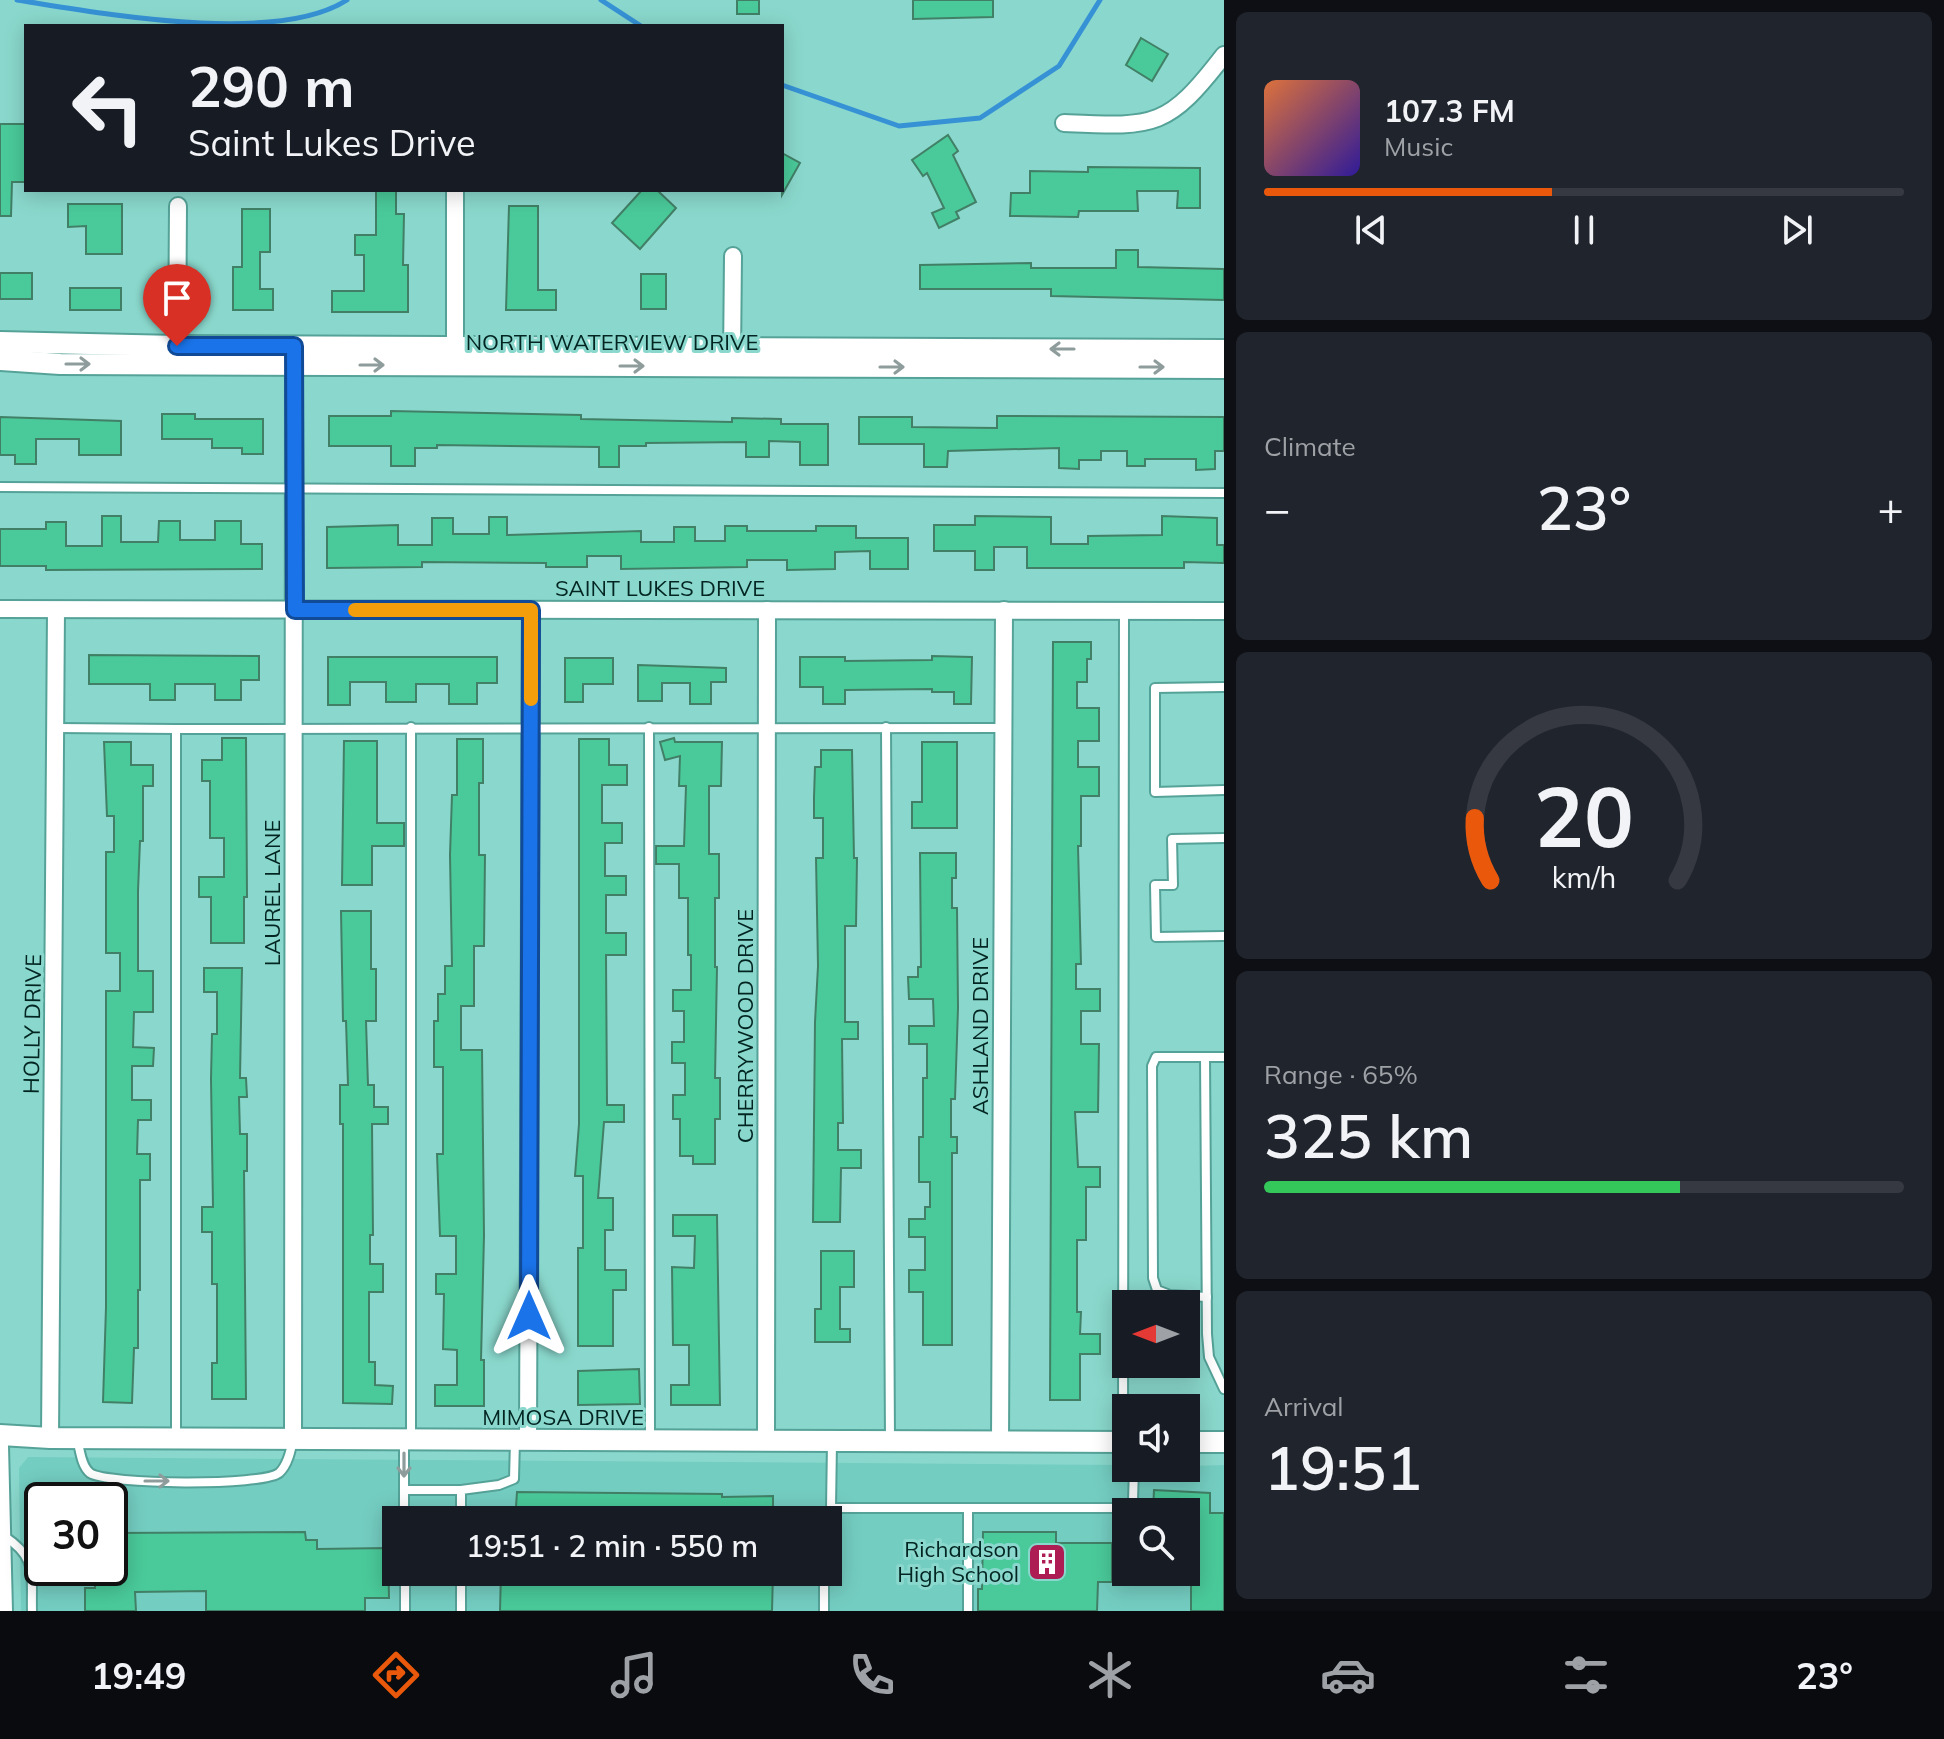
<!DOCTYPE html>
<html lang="en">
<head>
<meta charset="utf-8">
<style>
	body { margin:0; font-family:Mulish,sans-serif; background:#20242c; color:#f1f3f6; height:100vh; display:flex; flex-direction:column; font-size:30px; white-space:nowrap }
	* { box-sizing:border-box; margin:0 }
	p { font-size:26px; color:#9ea1a6 }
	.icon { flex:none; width:44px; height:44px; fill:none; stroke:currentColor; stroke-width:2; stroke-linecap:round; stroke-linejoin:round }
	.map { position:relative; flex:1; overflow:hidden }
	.drawer { display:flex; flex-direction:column; gap:12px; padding:12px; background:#0d0f14; width:720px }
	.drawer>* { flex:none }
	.banner { position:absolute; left:24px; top:24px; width:760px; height:168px; border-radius:0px; box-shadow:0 4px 20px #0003; background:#171b24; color:#f1f3f6; overflow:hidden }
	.needle { width:52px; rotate:270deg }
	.buttons { position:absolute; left:1112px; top:1290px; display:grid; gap:16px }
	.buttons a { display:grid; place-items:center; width:88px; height:88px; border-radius:0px; background:#171b24; box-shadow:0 4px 20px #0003; font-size:40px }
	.speed { position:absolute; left:24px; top:1482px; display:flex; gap:16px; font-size:40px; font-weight:700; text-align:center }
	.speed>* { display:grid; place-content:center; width:104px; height:104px; border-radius:50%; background:#171b24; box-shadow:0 4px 20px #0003; line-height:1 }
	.speed .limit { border:4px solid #111; border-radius:12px; background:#fff; color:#111 }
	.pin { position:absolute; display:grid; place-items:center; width:68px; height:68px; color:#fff; margin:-82px -34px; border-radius:50% 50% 50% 0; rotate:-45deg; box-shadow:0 0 8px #0007 }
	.pin .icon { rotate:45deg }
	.me { position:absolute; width:88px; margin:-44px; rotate:0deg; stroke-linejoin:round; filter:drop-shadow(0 0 6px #0008) }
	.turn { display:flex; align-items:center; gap:28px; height:168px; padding:0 32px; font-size:36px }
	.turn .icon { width:104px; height:104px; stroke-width:2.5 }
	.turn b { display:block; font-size:56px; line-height:68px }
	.big { font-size:60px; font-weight:600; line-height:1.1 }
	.drawer .tile { flex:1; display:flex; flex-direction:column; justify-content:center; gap:12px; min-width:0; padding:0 28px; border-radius:12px; background:#20242c }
	.drawer .dial { align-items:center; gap:0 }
	.dial svg { height:208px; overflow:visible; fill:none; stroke:#363941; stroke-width:7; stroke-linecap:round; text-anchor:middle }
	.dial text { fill:#f1f3f6; stroke:none }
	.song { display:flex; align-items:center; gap:24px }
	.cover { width:96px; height:96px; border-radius:12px; background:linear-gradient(135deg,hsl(20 70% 55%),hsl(250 70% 35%)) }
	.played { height:8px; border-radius:4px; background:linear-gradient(90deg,#ea580c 45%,#363941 45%) }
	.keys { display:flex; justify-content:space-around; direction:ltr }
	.heat { display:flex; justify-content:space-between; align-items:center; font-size:44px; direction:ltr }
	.charge { height:12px; border-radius:6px; background:linear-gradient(90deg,#34c759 65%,#363941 0) }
	.trip { position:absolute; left:382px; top:1506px; width:460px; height:80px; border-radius:0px; background:#171b24; box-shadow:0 4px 20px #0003; font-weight:600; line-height:80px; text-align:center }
	.dock { display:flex; height:128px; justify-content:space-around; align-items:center; background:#090b0e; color:#9ea1a6 }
	.dock .icon { width:56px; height:56px }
	.dock .on { color:#ea580c }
	.dock b { font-size:36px; color:#f1f3f6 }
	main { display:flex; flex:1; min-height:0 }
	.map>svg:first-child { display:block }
	.built { fill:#74cdc1; fill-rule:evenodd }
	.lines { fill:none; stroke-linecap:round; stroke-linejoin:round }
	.stream { stroke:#3692d5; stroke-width:5 }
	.building { fill:#4aca9a; stroke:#418066; stroke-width:2 }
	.service-casing { stroke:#55a298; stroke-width:12 }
	.minor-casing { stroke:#55a298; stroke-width:20 }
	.tertiary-casing { stroke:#55a298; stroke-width:24 }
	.service { stroke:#fff; stroke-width:8 }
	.minor { stroke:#fff; stroke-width:16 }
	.tertiary { stroke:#fff; stroke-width:20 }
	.oneway { stroke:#8e9d9b }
	.route-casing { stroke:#114b97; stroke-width:20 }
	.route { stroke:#1a73e8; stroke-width:14 }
	.slow { stroke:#f59e0b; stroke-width:14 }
	.labels { text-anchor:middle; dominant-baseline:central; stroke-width:6; stroke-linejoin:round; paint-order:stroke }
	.street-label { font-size:22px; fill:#032521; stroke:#8ad8cd }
	.poi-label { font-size:22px; fill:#032521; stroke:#8ad8cd; text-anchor:end }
</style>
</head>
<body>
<main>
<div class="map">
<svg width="1224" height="1611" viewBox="0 0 1224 1611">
	<rect width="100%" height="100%" fill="#8ad8cd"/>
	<path class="built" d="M28,1457L1126,1465V1468L1224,1465V1611H21L19,1468ZM42,1500H110V1568H42ZM1126,1512H1186V1572H1126ZM396,1520H828V1572H396Z"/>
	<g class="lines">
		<g class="stream">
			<path d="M17,0C100,13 276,46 347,0"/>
			<polyline points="601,0 641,26"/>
			<polyline points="782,85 899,126 980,118 1059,66 1100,0"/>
		</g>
	</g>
	<g class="building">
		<rect x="737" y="0" width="22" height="14"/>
		<polygon points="913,0 993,0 993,17 913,19"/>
		<polygon points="1141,38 1168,54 1152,81 1126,65"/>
		<polygon points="0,124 26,124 26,182 12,182 11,216 0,216"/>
		<polygon points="948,135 958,151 953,155 976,202 956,212 959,218 939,228 932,213 944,208 927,173 923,176 912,160"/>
		<polygon points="782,153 800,163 782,195"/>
		<polygon points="1088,167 1200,168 1200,208 1177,208 1178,191 1137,191 1138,211 1079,211 1078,217 1010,216 1011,193 1030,193 1030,171 1088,172"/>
		<polygon points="376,190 396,190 396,214 404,214 403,265 408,265 408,312 332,312 332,291 364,291 364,255 355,255 355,235 376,235"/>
		<polygon points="642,190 657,190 676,208 640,249 612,223"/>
		<polygon points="68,204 122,204 122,254 86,254 86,226 68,227"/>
		<polygon points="509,206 538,206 538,290 556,290 556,310 506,310"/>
		<polygon points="242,209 270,209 270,252 260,252 260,289 273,289 273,310 233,310 233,267 242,267"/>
		<polygon points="1116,250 1138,250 1138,267 1224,269 1224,300 1051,296 1051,289 920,289 920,265 1031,263 1031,268 1116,268"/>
		<rect x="0" y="273" width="32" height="26"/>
		<rect x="641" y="274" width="25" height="35"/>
		<rect x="70" y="288" width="51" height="22"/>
		<polygon points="391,411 581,415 581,419 732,422 732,418 781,419 781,424 828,424 828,465 800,465 800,442 769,441 769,457 746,457 746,442 646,443 646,446 619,446 619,467 599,467 599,447 437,445 437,448 415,448 415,466 391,466 391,446 329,446 329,416 391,416"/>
		<polygon points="162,414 195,414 195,419 263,419 263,454 242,454 242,448 212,448 212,439 162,439"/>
		<polygon points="997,416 1224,417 1224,451 1215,451 1215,469 1196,470 1196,459 1145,459 1145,466 1127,466 1127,451 1101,451 1101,460 1079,460 1079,469 1059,468 1059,448 948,451 947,467 924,467 924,444 859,444 859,417 912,417 912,427 997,428"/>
		<polygon points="0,417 121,421 121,455 79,455 79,439 36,439 36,464 15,464 15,455 0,455"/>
		<polygon points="102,516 121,516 121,542 158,542 159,521 180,521 180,540 215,540 215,521 241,521 241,544 262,544 262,569 46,570 46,566 0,566 0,529 46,529 46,522 66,522 66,546 102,546"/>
		<polygon points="975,516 1051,517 1051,544 1088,544 1088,536 1162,535 1162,516 1217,518 1217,545 1224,545 1224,563 1184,562 1184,568 1027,568 1027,547 994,547 994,570 975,570 975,551 934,551 934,525 975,525"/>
		<polygon points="489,517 507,517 507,535 641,531 641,542 674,542 674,527 695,527 695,541 725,541 725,526 747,526 747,531 816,531 816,526 856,526 856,538 908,538 908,569 870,569 870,551 835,552 835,569 787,570 787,560 747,560 747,567 621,569 621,556 587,556 587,567 546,567 546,563 422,562 422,567 327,568 327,527 398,525 398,545 432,545 432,518 453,518 453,534 489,534"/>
		<polygon points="1053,642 1091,642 1091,659 1087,659 1087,682 1077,682 1077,708 1099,708 1099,741 1078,741 1078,767 1099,767 1099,796 1081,796 1081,846 1078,846 1081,964 1076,964 1076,989 1100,989 1100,1011 1081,1011 1081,1044 1099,1044 1098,1112 1075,1112 1078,1167 1100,1167 1100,1187 1086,1187 1086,1240 1077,1240 1077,1312 1081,1312 1080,1334 1100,1334 1100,1354 1080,1354 1080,1400 1050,1400"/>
		<polygon points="89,655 259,656 259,680 241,680 241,700 215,700 215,684 175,684 175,700 150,700 150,684 89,684"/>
		<polygon points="932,656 972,657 971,704 954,704 954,692 932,692 932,689 845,690 845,704 823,704 823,687 800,687 800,657 845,657 845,661 932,660"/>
		<polygon points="328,657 497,657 497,683 477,683 477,704 449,704 449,684 416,684 416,702 386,702 386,682 350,682 350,705 328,705"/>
		<polygon points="565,658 613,658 613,684 583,684 583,702 565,702"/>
		<polygon points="638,665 726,668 726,682 711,682 711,704 690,704 690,683 662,683 662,701 638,701"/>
		<polygon points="222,738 246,738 247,897 244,897 244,943 211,943 211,897 199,897 199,877 224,877 224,838 210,838 210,781 202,781 202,760 222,760"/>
		<polygon points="674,738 675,742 722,742 721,786 709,786 709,854 719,854 719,898 715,898 715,967 717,967 715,1078 720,1078 720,1119 715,1119 715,1164 693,1164 693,1156 680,1156 680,1119 673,1119 673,1095 685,1095 685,1063 672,1063 672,1042 684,1042 684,1011 673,1011 673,990 691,990 691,955 688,955 688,898 679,898 679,864 656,864 656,846 684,846 686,786 679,786 680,756 665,760 660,742"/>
		<polygon points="457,739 483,739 483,783 479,783 479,855 485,855 484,946 474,946 474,1006 461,1006 461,1050 482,1050 484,1235 481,1360 484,1360 484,1406 435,1406 435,1385 457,1385 457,1350 443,1349 444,1294 436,1294 436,1274 456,1274 456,1236 440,1236 437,1154 443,1154 443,1067 434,1067 434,1021 438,1021 438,994 445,994 445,966 452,966 450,855 452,795 457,795"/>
		<polygon points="579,739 609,739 609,765 627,765 627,785 602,785 602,823 622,823 622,843 605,843 605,876 626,876 626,895 606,895 606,933 626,933 626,955 606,955 607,1105 624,1105 624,1122 604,1122 598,1198 613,1198 613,1230 605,1230 605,1270 626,1270 626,1290 613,1290 613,1346 578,1346 578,1248 583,1248 583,1176 575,1176 579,1124"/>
		<polygon points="344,741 377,741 377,823 404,823 404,846 372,846 372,885 342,885"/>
		<polygon points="104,742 131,742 131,765 153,765 153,786 143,786 143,841 140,841 138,891 138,971 153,971 153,1012 134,1012 133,1047 154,1048 153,1066 132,1066 132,1100 151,1100 151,1120 138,1120 137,1154 150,1154 150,1180 140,1180 140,1290 138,1290 138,1348 134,1348 132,1403 103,1402 106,1307 106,991 120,991 120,953 106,953 106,852 114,852 114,816 107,816"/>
		<polygon points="922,742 957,742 957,828 912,828 912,802 922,802"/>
		<polygon points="821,750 852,750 854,858 857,858 856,926 845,926 845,1022 858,1022 858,1039 842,1039 843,1123 838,1123 838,1150 861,1150 861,1168 841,1168 840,1222 813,1222 815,1022 818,966 816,858 823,858 823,818 814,818 814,797 815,767 821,767"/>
		<polygon points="920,853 956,853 956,878 952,878 952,908 957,908 958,1008 955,1099 951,1099 951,1137 957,1137 957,1153 952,1153 952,1345 923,1345 923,1292 909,1292 909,1270 925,1270 925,1237 909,1237 909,1219 925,1219 925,1207 930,1207 930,1182 919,1182 919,1137 923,1137 923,1078 927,1078 927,1044 909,1044 909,1026 934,1026 933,999 909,999 908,977 918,977 918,967 921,967"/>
		<polygon points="341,911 371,911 371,969 376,969 376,1021 366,1021 368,1085 374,1085 374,1107 388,1107 388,1124 372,1124 373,1235 370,1235 370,1264 383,1264 383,1292 369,1292 369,1362 375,1362 375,1385 393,1386 392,1404 343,1403 343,1124 340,1124 340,1085 348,1085 346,1021 343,1021"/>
		<polygon points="204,968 242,968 240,1078 246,1078 247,1097 239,1097 240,1134 247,1134 247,1171 244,1171 246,1399 212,1399 212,1363 217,1363 217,1284 212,1284 212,1232 202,1232 202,1207 213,1207 211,1079 212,1034 217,1034 217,992 204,992"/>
		<polygon points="673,1215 717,1215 720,1405 671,1405 671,1385 689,1385 689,1345 673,1345 672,1267 694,1268 695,1236 673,1236"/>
		<polygon points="821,1251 854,1251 854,1287 840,1287 840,1329 850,1329 850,1342 815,1342 815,1309 821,1309"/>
		<polygon points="639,1369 640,1404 578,1405 578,1371"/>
		<polygon points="1154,1490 1210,1493 1210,1513 1224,1513 1224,1611 1191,1611 1191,1573 1186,1573 1186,1512 1153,1512"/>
		<polygon points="517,1492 722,1494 722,1497 773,1496 773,1520 501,1520 501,1507 516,1507"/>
		<polygon points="305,1532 306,1540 317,1540 317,1549 388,1548 389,1598 365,1598 365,1611 206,1611 206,1591 135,1592 136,1611 85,1611 85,1588 95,1588 95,1568 110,1568 110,1546 114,1546 113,1533"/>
		<polygon points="983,1532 1056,1532 1056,1543 1112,1543 1112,1582 1098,1582 1097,1611 978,1611 978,1589 982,1589"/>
		<polygon points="501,1572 773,1572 772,1611 500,1611"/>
	</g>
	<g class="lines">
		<defs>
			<g id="service">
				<polyline points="0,487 1224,493"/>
				<polyline points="1224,687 1155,688 1155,792 1224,790"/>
				<polyline points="649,727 650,1440"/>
				<polyline points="886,727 890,1441"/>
				<polyline points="57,728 176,729"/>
				<polyline points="1224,838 1172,839 1173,885 1155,885 1156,937 1224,936"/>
				<polyline points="1205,1057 1156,1057 1152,1066 1153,1278 1157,1290 1170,1295 1207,1297"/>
				<polyline points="1224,1057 1205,1057 1207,1334 1209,1357 1224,1389"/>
				<polyline points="176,1438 176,729 1003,728"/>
				<path d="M77,1439C80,1449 81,1466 90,1473C107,1485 263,1486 279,1473C288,1465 291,1450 293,1439"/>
				<polyline points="411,1439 411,727"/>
				<polyline points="404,1441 404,1520"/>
				<polyline points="1123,1441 1124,611"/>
				<polyline points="404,1490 461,1490"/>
				<polyline points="831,1508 832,1442"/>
				<polyline points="461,1520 461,1490 499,1485 514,1479 515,1440"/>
				<polyline points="827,1520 831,1508 1122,1508 1133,1501 1134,1468"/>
				<path d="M4,1536C38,1558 31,1574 32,1611"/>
				<polyline points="405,1572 405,1611"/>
				<polyline points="461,1611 461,1572"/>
				<polyline points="824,1611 824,1572"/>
				<polyline points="968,1611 968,1510"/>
			</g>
			<g id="minor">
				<path d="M1064,123C1155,127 1167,129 1224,55"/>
				<polyline points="455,356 455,190"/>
				<polyline points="177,357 178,206"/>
				<polyline points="732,358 733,256"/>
				<polyline points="0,609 1224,611"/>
				<polyline points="50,1438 56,610"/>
				<polyline points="293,1439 294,356"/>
				<polyline points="528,1440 531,610"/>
				<polyline points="766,1442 767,610"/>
				<polyline points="1000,1442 1004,610"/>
				<polyline points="0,1446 4,1611"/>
			</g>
			<g id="tertiary">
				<polyline points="0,342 177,346 1224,350"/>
				<polyline points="0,360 60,364 1224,368"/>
				<polyline points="0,1435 50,1438 1126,1442"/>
				<polyline points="1186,1442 1224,1442"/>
			</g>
		</defs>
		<use href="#service" class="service-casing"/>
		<use href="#minor" class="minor-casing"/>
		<use href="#tertiary" class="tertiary-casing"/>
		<use href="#service" class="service"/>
		<use href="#minor" class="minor"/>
		<use href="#tertiary" class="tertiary"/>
	</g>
	<defs><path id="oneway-shaft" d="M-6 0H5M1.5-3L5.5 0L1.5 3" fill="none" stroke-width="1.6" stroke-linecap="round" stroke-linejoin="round" transform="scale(2)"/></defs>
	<g class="oneway">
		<use href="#oneway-shaft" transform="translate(1062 349) rotate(-180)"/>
		<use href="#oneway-shaft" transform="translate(78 364)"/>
		<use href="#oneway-shaft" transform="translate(372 365)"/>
		<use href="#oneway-shaft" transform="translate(632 366)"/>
		<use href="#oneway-shaft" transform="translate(892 367)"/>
		<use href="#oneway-shaft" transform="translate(1152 367)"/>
		<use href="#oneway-shaft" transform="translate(404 1465) rotate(90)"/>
		<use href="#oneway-shaft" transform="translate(157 1481)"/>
	</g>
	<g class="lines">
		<defs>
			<polyline id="route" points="177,346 294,346 295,610 531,610 529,1316"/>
		</defs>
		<use href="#route" class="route-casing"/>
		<use href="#route" class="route"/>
		<polyline class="slow" points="355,610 531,610 531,699"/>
	</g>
	<defs>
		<symbol id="building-square" viewBox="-11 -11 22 22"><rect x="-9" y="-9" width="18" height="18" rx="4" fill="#ad1d54" stroke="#8ad8cd"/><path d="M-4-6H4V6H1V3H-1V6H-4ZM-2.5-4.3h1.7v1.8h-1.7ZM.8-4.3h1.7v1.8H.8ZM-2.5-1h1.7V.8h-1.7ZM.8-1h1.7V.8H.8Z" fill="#fff"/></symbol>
	</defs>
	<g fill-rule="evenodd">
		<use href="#building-square" x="1025" y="1540" width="44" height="44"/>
	</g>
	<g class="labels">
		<g class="street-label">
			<text x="612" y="342">NORTH WATERVIEW DRIVE</text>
			<text x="660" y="588">SAINT LUKES DRIVE</text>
			<text transform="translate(272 893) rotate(-90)">LAUREL LANE</text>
			<text transform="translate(32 1024) rotate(-89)">HOLLY DRIVE</text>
			<text transform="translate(745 1026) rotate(-90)">CHERRYWOOD DRIVE</text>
			<text transform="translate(980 1026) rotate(-90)">ASHLAND DRIVE</text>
			<text x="563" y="1417">MIMOSA DRIVE</text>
		</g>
		<g class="poi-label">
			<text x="1019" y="1549">Richardson<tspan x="1019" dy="25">High School</tspan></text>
		</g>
	</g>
</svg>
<div class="buttons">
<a><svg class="needle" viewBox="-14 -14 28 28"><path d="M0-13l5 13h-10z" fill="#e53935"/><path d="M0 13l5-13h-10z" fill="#9ea1a6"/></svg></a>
<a><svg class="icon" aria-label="sound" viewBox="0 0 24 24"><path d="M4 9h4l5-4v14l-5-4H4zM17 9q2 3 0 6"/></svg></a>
<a><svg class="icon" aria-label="search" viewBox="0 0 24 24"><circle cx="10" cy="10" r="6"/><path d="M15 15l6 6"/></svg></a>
</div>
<div class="speed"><div class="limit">30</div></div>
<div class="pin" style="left:177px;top:346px;background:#d93025"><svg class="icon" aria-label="arrive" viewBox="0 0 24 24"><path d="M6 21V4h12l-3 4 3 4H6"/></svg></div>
<svg class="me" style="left:529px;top:1316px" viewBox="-20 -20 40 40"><path d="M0-17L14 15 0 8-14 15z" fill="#1a73e8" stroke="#fff" stroke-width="4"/></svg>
<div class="trip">19:51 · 2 min · 550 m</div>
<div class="banner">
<div class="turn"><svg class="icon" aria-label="left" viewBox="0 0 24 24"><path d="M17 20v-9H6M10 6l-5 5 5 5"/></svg><div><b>290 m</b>Saint Lukes Drive</div></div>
</div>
</div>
<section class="drawer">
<div class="tile">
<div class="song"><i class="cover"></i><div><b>107.3 FM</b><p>Music</p></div></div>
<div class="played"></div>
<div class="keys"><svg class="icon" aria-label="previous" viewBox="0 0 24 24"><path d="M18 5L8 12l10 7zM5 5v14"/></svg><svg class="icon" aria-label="pause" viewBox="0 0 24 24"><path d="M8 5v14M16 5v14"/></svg><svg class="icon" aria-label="next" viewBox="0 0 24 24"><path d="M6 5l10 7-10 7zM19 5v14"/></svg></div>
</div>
<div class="tile"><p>Climate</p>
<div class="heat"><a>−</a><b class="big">23°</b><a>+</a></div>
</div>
<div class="tile dial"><svg viewBox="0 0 100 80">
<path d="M14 69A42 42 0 1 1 86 69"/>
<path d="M14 69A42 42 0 0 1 8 45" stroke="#ea580c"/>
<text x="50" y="56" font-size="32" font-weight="700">20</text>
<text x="50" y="72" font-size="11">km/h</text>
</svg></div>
<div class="tile"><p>Range · 65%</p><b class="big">325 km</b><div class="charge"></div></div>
<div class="tile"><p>Arrival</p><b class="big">19:51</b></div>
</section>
</main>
<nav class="dock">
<b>19:49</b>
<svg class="icon on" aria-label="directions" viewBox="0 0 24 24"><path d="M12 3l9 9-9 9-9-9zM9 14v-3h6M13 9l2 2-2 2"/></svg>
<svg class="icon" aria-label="music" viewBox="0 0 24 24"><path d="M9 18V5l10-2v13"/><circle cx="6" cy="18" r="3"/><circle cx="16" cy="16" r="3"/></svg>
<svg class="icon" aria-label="phone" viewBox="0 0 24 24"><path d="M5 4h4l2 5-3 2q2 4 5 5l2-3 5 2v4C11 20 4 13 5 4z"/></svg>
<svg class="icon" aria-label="climate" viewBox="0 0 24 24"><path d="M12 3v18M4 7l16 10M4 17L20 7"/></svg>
<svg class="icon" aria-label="car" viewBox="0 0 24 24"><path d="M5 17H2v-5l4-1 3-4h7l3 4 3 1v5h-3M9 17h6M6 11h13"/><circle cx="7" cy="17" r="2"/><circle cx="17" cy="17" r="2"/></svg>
<svg class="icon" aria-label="filters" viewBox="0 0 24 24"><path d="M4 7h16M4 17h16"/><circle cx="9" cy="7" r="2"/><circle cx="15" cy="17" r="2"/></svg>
<b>23°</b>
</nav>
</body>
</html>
